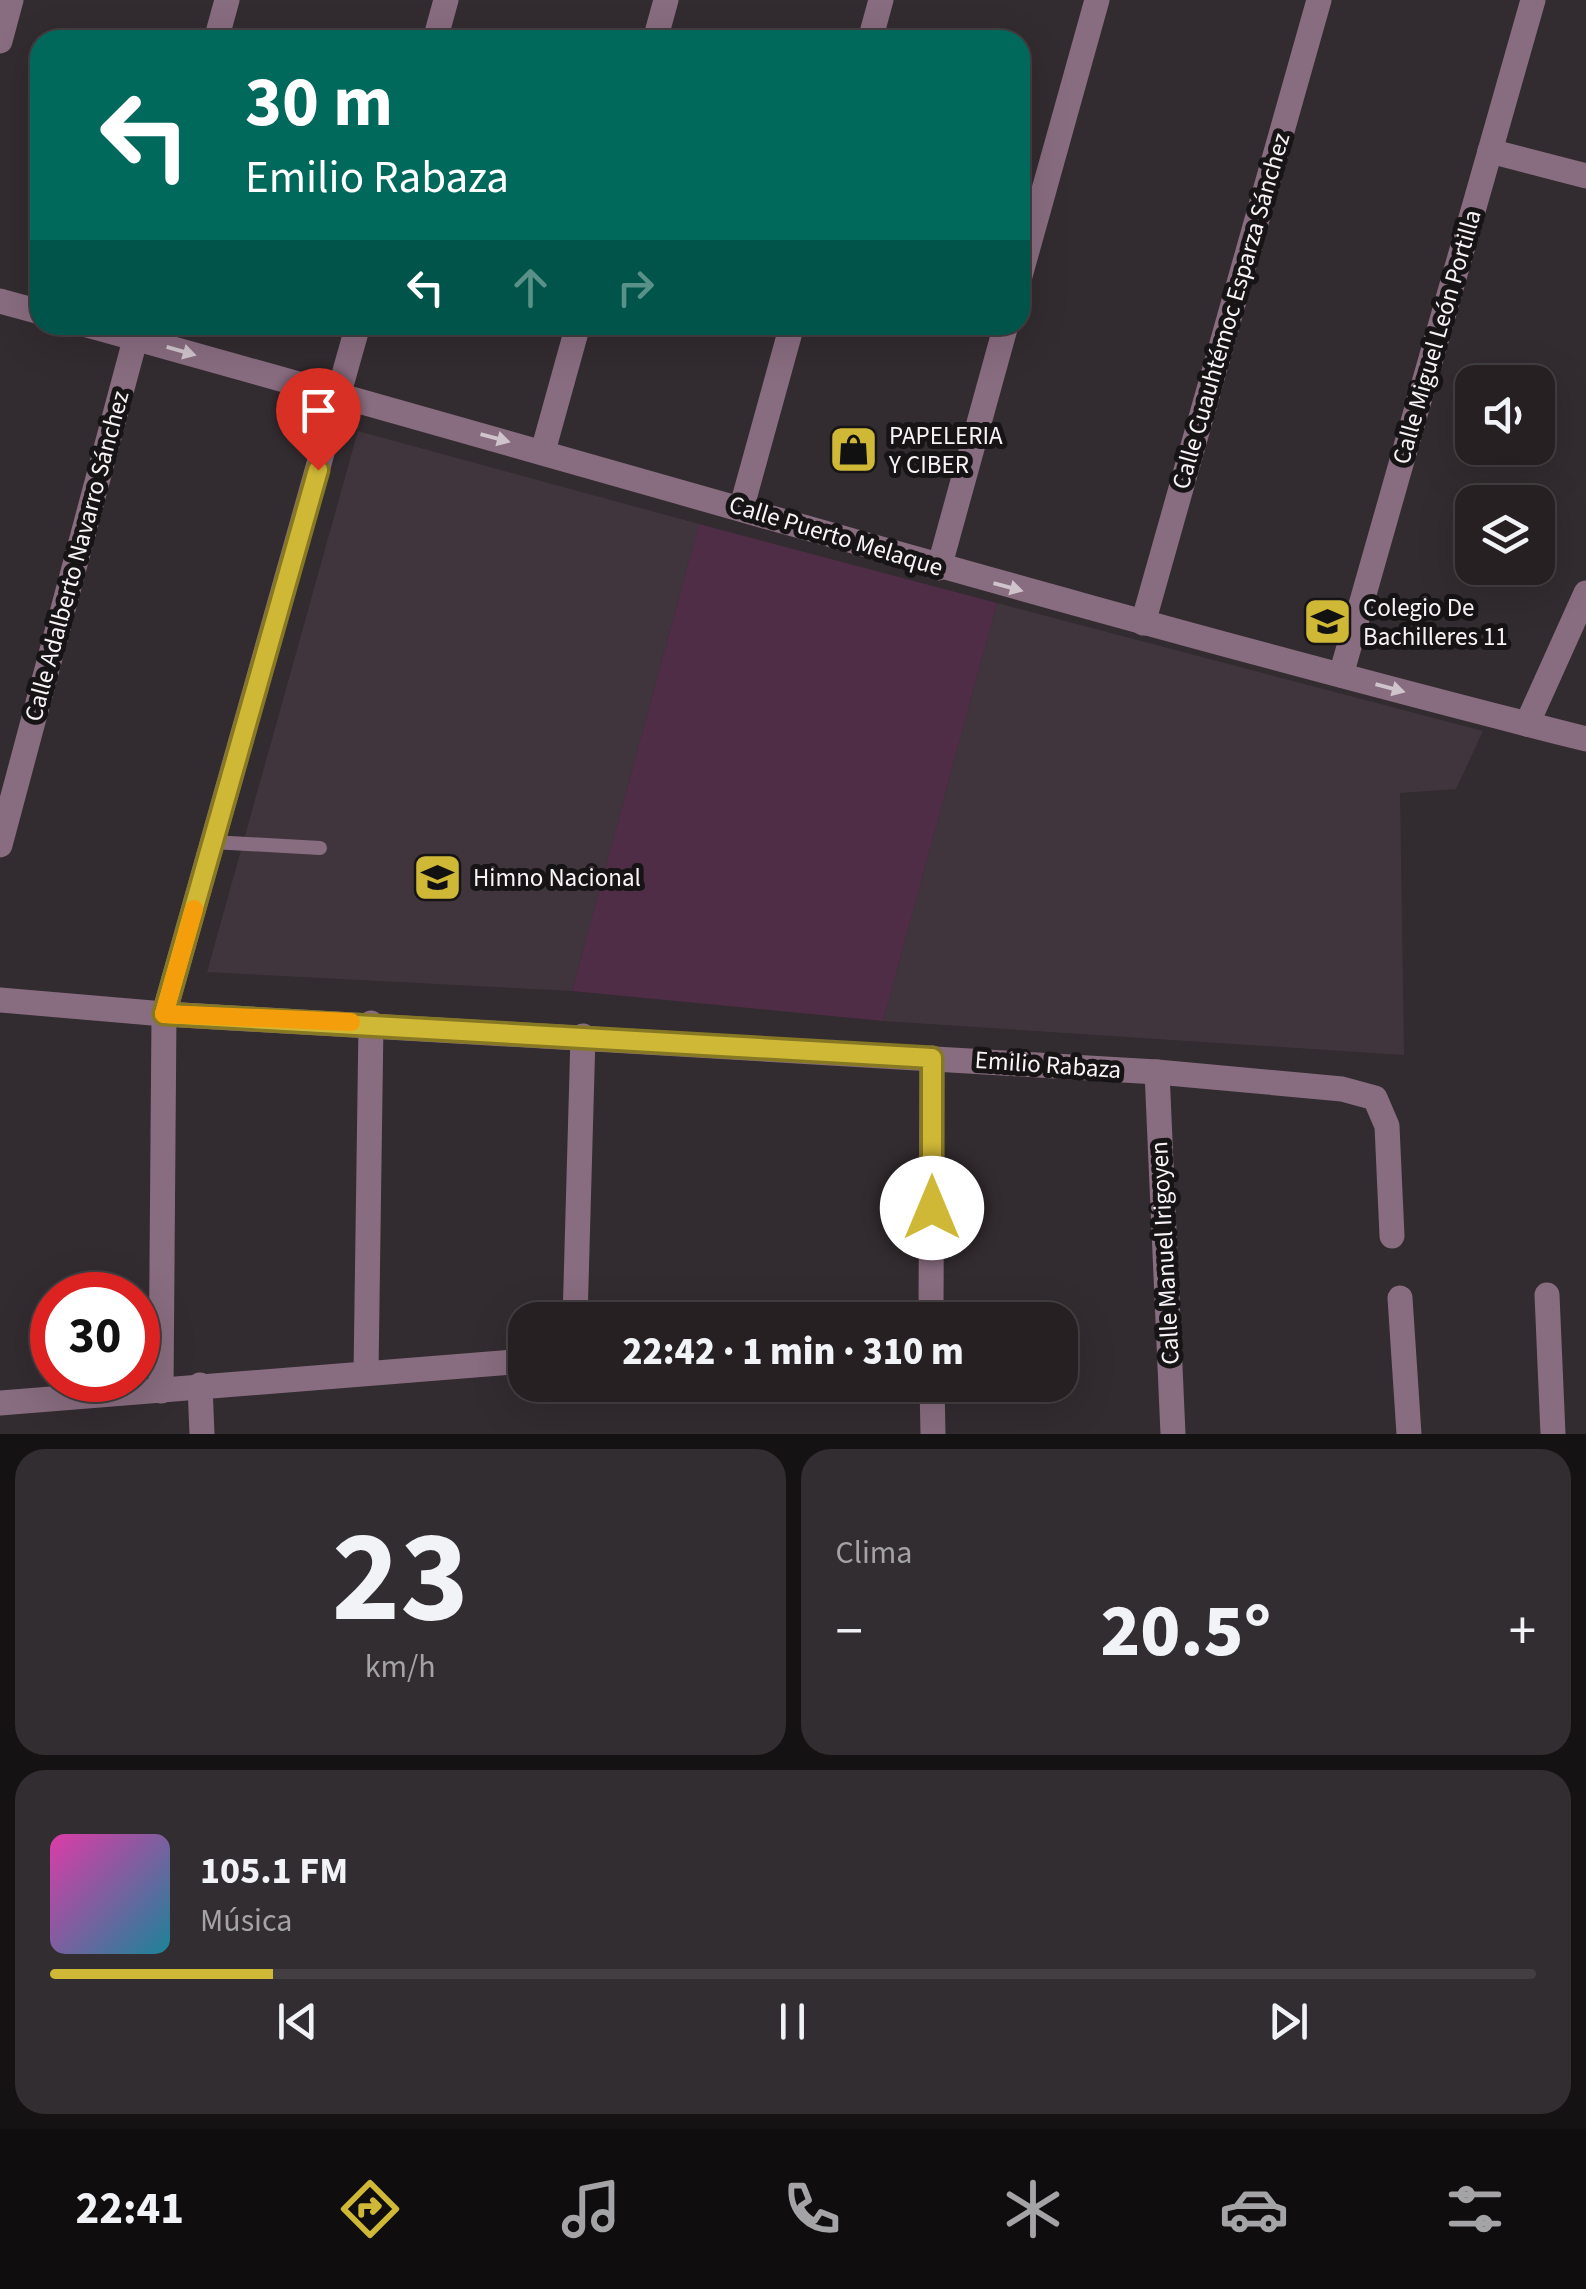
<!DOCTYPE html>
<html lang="es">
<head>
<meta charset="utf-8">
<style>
	body { margin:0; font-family:"Source Sans 3",sans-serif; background:#322d30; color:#f1f3f6; height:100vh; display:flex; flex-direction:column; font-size:38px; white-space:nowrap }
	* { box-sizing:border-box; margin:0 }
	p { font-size:32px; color:#a4a3a6 }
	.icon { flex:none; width:55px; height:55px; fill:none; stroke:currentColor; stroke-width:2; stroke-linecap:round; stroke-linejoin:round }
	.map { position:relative; height:1434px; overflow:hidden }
	.panel { display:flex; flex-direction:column; gap:15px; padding:15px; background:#151213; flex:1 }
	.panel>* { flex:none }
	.guide { position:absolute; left:30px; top:30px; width:1000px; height:305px; border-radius:30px; box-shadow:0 10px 40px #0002,0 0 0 2px #423e41; background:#00695c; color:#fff; overflow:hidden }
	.buttons { position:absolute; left:1455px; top:365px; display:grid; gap:20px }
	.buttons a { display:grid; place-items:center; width:100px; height:100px; border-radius:20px; background:#262023; box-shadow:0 10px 40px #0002,0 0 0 2px #423e41; font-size:50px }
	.speed { position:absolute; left:30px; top:1272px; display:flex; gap:20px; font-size:50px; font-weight:700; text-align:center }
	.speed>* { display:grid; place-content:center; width:130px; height:130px; border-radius:50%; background:#262023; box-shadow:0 10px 40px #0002,0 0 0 2px #423e41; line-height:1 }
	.speed .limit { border:15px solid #d22; background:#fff; color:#111 }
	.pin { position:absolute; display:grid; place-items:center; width:85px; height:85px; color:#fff; margin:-102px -42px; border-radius:50% 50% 50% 0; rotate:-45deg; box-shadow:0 0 10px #0007 }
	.pin .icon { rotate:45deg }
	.me { position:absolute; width:110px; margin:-55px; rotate:0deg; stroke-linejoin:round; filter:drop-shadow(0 0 8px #0008) }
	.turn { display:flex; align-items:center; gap:35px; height:210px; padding:0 50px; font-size:45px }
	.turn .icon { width:130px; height:130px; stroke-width:2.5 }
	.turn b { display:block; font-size:70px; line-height:85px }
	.lanes { display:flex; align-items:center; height:95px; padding:0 50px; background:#0003; justify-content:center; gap:50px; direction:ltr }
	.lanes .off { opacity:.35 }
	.big { font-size:75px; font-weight:800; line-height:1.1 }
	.panel .tile { flex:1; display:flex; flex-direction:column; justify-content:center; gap:15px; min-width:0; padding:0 35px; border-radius:30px; background:#322d30 }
	.panel .dial { align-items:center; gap:0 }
	.dial b { font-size:130px; line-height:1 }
	.song { display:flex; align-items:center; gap:30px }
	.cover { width:120px; height:120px; border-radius:15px; background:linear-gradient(135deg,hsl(320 70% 55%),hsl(190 70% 35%)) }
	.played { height:10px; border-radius:5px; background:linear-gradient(90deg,#d0b837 15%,#423e41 15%) }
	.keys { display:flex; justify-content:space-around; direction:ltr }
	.heat { display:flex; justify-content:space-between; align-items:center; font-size:55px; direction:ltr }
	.panel .tiles { flex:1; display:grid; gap:15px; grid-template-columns:1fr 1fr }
	.tile:last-child { grid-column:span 2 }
	.trip { position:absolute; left:508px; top:1302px; width:570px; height:100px; border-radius:30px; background:#262023; box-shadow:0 10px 40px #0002,0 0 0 2px #423e41; font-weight:800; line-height:100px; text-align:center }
	.tab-bar { display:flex; height:160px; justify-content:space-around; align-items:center; background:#0f0d0e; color:#a4a3a6 }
	.tab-bar .icon { width:70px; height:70px }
	.tab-bar .active { color:#d0b837 }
	.tab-bar b { font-size:45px; color:#f1f3f6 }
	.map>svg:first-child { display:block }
	.built { fill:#41353d }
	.green { fill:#4f2d46 }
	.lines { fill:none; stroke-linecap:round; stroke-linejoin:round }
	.lane { stroke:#886c7f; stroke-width:14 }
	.street { stroke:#886c7f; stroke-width:25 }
	.oneway { fill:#d0c4cc }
	.route-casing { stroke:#877824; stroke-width:25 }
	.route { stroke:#d0b837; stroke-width:18 }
	.slow { stroke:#f59e0b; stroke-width:18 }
	.labels { text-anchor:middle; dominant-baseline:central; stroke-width:10; stroke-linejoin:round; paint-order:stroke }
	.street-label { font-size:25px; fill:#f7f3f6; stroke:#171416 }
	.poi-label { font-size:25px; fill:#f7f3f6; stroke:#171416; text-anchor:start }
</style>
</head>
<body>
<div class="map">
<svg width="1586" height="1434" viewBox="0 0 1586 1434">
	<rect width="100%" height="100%" fill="#322b2f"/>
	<g class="built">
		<polygon points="358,431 699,524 572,991 207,972"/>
		<polygon points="997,603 1483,731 1456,789 1400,793 1404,1055 883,1021"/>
	</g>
	<polygon class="green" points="699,524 997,603 883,1021 572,991"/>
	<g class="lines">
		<polyline class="lane" points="212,842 320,848"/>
		<g class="street">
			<polyline points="216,40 227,0"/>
			<polyline points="435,40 446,0"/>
			<polyline points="655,40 666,0"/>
			<polyline points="870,40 881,0"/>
			<polyline points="0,41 11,0"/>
			<polyline points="1490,151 1586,176"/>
			<polyline points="1020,276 1097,0"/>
			<polyline points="0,301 40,312"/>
			<path d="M87,325C587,463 1083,612 1586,739"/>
			<polyline points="543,451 578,325"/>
			<polyline points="742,506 792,325"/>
			<polyline points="939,568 1006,325"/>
			<polyline points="1143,623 1319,0"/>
			<polyline points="1341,675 1533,0"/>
			<polyline points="1527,724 1586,593"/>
			<polyline points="0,845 139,325"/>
			<polyline points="0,1000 164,1014 1157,1072 1342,1089 1375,1098 1387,1126 1392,1236"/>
			<polyline points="1157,1072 1173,1434"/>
			<polyline points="1547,1295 1553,1434"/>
			<polyline points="1400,1298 1409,1434"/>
			<polyline points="575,1320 583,1036"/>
			<polyline points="931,1320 932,1058"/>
			<polyline points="366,1373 371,1023"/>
			<polyline points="200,1385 202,1434"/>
			<polyline points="932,1385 933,1434"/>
			<polyline points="161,1391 164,1014 358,325"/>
			<polyline points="0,1403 525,1361"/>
		</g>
	</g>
	<defs><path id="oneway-solid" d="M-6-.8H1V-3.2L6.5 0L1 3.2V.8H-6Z" transform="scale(2.5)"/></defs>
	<g class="oneway">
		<use href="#oneway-solid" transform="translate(181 351) rotate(16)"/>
		<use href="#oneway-solid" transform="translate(495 438) rotate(15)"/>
		<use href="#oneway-solid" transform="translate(1008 587) rotate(15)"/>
		<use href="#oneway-solid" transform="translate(1390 688) rotate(15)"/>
	</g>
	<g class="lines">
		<defs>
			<polyline id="route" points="318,470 164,1014 932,1058 932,1208"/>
		</defs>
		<use href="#route" class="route-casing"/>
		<use href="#route" class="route"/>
		<polyline class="slow" points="194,909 164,1014 351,1022"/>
	</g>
	<defs>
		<symbol id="shop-square" viewBox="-11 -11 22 22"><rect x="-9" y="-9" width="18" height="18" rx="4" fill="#d0b837" stroke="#171416"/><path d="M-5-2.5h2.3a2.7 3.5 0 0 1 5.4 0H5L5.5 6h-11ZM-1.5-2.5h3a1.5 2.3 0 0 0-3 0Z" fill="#111"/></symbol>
		<symbol id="university-square" viewBox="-11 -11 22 22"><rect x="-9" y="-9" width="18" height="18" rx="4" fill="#d0b837" stroke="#171416"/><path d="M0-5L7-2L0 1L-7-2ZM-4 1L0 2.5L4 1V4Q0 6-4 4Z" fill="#111"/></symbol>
		<symbol id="school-square" viewBox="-11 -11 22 22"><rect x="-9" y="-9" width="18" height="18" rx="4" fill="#d0b837" stroke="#171416"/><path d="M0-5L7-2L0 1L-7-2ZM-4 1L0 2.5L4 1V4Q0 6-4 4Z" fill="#111"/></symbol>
	</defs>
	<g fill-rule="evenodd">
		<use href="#shop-square" x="826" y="422" width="55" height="55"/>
		<use href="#university-square" x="1300" y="594" width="55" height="55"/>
		<use href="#school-square" x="410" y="850" width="55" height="55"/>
	</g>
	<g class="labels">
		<g class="street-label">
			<text transform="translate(1231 311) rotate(-74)">Calle Cuauhtémoc Esparza Sánchez</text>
			<text transform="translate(1437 337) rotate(-74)">Calle Miguel León Portilla</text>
			<text transform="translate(836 536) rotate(17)">Calle Puerto Melaque</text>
			<text transform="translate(77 556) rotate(-75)">Calle Adalberto Navarro Sánchez</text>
			<text transform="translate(1048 1065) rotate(4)">Emilio Rabaza</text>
			<text transform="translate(1165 1253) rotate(-93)">Calle Manuel Irigoyen</text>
		</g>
		<g class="poi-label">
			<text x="889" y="436">PAPELERIA<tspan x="889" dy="29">Y CIBER</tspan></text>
			<text x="1363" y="608">Colegio De<tspan x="1363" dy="29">Bachilleres 11</tspan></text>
			<text x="473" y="878">Himno Nacional</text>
		</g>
	</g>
</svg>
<div class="buttons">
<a><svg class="icon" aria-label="sound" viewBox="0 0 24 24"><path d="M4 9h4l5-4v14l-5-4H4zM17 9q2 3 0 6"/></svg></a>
<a><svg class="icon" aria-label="layers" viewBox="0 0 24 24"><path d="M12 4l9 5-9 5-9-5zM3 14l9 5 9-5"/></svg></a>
</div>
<div class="speed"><div class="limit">30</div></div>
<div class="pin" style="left:318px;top:470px;background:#d93025"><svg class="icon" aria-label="arrive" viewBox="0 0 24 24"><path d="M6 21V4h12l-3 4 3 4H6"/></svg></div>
<svg class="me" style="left:932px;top:1208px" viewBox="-20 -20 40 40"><circle r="19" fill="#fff"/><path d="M0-13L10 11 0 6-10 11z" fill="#d0b837"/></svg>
<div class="trip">22:42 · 1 min · 310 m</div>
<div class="guide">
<div class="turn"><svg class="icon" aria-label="left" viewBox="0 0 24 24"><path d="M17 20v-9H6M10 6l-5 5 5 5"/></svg><div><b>30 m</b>Emilio Rabaza</div></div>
<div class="lanes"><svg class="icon" aria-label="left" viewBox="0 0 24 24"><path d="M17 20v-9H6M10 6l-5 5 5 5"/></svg><svg class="icon off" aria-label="ahead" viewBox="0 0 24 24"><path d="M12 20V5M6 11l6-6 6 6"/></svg><svg class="icon off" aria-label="right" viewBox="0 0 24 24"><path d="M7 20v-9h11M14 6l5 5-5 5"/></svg></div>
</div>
</div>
<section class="panel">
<div class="tiles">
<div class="tile dial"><b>23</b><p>km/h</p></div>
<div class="tile"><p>Clima</p>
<div class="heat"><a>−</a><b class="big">20.5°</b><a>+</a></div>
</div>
<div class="tile">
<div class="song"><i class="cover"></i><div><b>105.1 FM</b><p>Música</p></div></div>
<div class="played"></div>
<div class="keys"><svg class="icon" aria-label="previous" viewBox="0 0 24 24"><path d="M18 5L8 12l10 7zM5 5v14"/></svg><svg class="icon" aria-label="pause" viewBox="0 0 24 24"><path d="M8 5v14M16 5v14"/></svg><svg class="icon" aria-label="next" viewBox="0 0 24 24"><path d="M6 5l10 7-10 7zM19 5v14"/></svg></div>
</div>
</div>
</section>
<nav class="tab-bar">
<b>22:41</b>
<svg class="icon active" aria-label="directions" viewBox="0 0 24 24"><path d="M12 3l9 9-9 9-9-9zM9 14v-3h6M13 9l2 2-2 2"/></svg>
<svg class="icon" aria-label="music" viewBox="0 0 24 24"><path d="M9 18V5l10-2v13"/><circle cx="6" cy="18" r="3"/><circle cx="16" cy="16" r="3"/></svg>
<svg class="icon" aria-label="phone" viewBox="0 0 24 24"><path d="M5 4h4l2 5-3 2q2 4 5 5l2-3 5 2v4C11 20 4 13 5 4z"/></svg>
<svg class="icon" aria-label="climate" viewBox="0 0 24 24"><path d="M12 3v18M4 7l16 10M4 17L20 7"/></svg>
<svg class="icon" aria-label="car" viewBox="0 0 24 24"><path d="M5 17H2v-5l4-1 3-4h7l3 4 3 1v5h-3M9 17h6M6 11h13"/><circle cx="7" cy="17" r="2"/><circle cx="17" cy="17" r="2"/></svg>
<svg class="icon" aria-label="filters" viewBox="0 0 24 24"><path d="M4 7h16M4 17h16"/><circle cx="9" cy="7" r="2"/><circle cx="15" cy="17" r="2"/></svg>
</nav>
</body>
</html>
